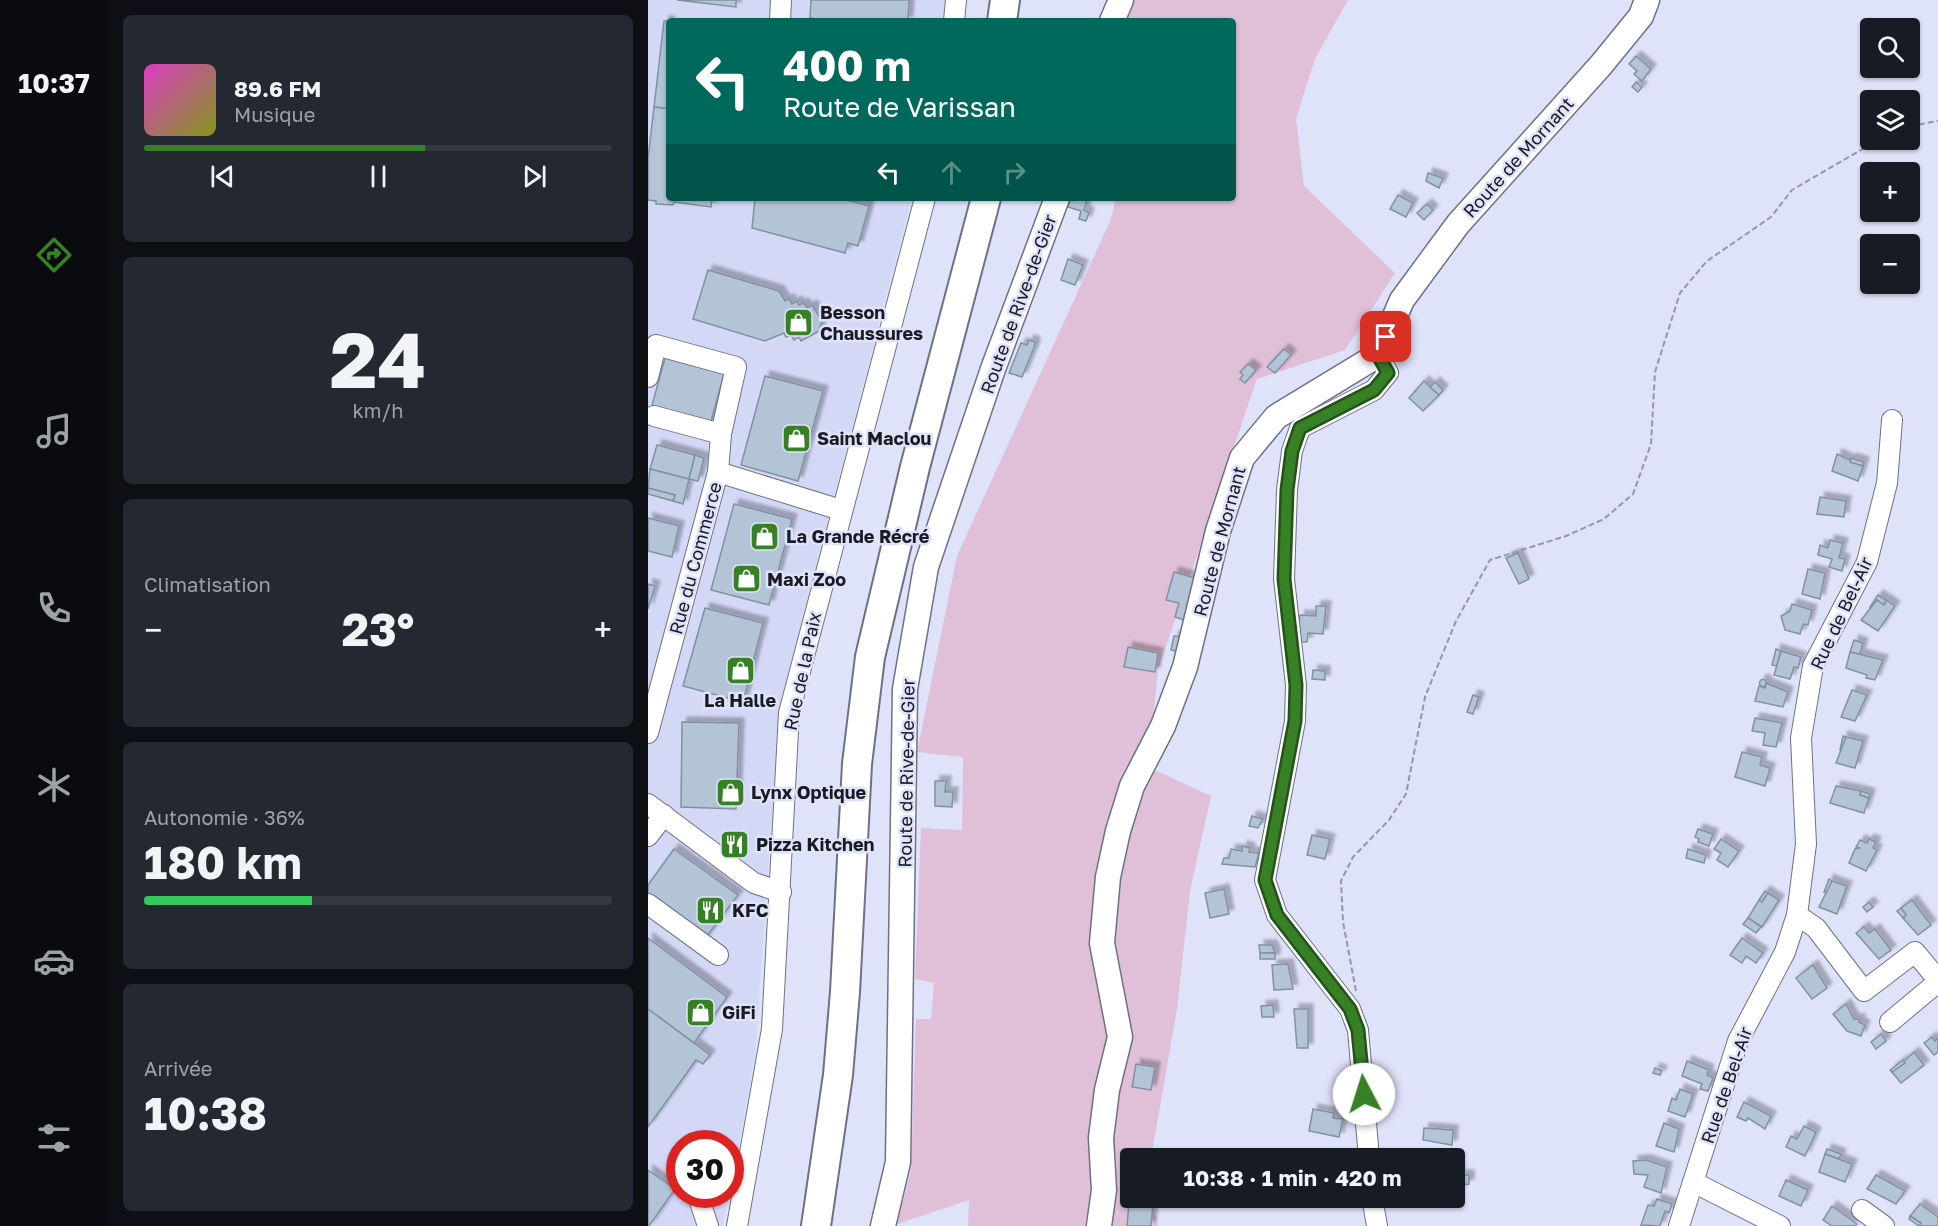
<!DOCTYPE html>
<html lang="fr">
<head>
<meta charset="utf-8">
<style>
	body { margin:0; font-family:"Golos Text",sans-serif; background:#242831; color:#f1f3f6; height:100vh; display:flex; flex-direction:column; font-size:22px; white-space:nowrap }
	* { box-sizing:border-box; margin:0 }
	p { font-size:20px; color:#9ea1a6 }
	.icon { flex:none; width:33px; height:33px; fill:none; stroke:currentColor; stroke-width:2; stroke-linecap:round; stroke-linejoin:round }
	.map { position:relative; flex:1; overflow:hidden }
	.sheet { display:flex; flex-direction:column; gap:15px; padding:15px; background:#0d0f14; width:540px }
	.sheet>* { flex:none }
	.banner { position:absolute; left:18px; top:18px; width:570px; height:183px; border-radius:6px; box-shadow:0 2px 4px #0004; background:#00695c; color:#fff; overflow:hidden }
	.buttons { position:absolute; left:1212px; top:18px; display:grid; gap:12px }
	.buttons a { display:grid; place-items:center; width:60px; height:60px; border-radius:6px; background:#171b24; box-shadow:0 2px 4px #0004; font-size:30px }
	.speed { position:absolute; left:18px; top:1130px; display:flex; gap:12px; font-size:30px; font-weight:700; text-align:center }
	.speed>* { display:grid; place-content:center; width:78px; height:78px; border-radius:50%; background:#171b24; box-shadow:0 2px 4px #0004; line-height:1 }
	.speed .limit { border:9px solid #d22; background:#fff; color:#111 }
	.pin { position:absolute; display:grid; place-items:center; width:51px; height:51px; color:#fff; margin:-26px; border-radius:12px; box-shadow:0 3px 9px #0006 }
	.me { position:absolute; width:66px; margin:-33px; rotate:355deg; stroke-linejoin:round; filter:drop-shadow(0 0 4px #0008) }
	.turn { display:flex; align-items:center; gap:21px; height:126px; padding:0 18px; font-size:27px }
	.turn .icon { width:78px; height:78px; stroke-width:2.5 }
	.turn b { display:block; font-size:42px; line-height:51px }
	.lanes { display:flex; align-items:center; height:57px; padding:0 18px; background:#0003; justify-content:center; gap:30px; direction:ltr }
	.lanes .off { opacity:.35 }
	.big { font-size:45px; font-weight:700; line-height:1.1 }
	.sheet .card { flex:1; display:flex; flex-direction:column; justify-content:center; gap:9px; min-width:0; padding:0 21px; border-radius:9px; background:#242831 }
	.sheet .dial { align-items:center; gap:0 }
	.dial b { font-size:78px; line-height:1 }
	.song { display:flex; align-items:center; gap:18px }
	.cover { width:72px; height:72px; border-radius:9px; background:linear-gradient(135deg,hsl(310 70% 55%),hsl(70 70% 35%)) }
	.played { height:6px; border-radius:3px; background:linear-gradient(90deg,#378026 60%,#363941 60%) }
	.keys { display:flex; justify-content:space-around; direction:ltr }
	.heat { display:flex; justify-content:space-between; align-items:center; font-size:33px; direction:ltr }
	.charge { height:9px; border-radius:4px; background:linear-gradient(90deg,#34c759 36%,#363941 0) }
	.trip { position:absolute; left:472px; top:1148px; width:345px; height:60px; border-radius:6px; background:#171b24; box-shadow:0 2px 4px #0004; font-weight:700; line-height:60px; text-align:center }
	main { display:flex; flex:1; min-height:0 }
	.tab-bar { display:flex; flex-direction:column; width:108px; justify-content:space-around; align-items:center; background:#090b0e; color:#9ea1a6 }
	.tab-bar .icon { width:42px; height:42px }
	.tab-bar .on { color:#378026 }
	.tab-bar b { font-size:27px; color:#f1f3f6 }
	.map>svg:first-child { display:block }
	.built { fill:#d4d8f7 }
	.green { fill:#e0bfd9 }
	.building { fill:#b4c4d7; stroke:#8191a2; stroke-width:1.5; filter:url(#shadow) }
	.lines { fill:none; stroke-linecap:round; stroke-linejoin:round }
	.minor-casing { stroke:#6e7186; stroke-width:22 }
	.major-casing { stroke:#6e7186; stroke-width:27 }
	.highway-casing { stroke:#6e7186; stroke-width:32 }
	.path { stroke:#9497a8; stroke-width:2; stroke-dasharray:6 3; stroke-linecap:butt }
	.minor { stroke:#fff; stroke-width:20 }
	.major { stroke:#fff; stroke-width:24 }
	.highway { stroke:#fff; stroke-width:28 }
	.route-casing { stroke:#245319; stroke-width:15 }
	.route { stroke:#378026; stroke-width:10 }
	.labels { text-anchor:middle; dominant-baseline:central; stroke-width:5; stroke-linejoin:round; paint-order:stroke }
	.street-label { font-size:18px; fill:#191a22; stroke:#dfe3fa }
	.poi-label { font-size:18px; font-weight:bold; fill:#191a22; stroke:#dfe3fa; text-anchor:start }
</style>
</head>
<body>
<main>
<nav class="tab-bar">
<b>10:37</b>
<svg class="icon on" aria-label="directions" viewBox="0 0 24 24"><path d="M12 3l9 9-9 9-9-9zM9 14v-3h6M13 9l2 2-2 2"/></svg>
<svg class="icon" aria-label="music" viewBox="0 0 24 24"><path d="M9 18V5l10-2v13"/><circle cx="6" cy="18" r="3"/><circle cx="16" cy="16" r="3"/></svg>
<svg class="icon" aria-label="phone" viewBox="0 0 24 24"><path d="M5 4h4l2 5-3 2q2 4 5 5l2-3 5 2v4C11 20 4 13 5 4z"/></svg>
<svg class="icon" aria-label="climate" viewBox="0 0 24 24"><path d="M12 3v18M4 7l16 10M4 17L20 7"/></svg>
<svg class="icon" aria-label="car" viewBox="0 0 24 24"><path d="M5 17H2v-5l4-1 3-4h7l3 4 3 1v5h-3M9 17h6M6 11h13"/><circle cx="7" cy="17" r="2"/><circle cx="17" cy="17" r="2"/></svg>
<svg class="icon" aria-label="filters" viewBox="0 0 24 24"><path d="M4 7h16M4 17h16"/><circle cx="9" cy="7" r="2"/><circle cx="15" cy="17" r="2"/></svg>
</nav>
<section class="sheet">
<div class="card">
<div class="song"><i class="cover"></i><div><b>89.6 FM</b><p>Musique</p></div></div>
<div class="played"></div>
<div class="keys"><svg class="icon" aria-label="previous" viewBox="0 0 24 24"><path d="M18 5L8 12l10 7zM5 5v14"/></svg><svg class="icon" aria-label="pause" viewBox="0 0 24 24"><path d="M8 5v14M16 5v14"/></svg><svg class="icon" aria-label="next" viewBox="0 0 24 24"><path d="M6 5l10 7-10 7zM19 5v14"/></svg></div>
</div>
<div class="card dial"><b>24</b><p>km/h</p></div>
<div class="card"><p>Climatisation</p>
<div class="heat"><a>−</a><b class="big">23°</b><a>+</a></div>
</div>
<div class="card"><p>Autonomie · 36%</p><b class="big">180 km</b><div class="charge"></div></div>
<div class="card"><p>Arrivée</p><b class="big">10:38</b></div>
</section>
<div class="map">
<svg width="1290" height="1226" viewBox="0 0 1290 1226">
	<defs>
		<filter id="shadow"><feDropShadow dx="5" dy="-5" stdDeviation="1.5" flood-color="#0004"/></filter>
	</defs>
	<rect width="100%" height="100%" fill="#dfe3fa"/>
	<polygon class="built" points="0,0 297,0 295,21 21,21 21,198 264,198 132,703 107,1056 83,1186 82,1143 32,1143 32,1194 81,1194 75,1226 0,1226"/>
	<polygon class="green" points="486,0 700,0 667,59 648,119 656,186 747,273 697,350 609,379 510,670 500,767 563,796 542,891 529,1009 503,1158 483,1158 483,1197 503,1197 510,1226 320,1226 321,1200 249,1224 263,1170 268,1019 283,1019 286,983 267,979 273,828 314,830 315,757 269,752 309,556 463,219 468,198 585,198 585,21 478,21"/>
	<g class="building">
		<polygon points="29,0 88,0 88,7"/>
		<polygon points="163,0 261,0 260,21 168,21 162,17"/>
		<polygon points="16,21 21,21 21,109 6,107"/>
		<polygon points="988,56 1003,69 994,81 986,74 989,71 981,64"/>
		<polygon points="988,82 994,87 990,92 984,87"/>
		<polygon points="6,107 21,109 21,198 64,198 63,207 26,202 25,205 8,204 8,201 0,200 0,159"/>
		<polygon points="780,173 795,178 791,188 778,181"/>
		<polygon points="750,195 765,203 758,217 742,209"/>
		<polygon points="107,198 191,198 221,206 210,246 200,243 197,253 104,228"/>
		<polygon points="423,198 439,199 436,210 441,213 438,221 431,219 433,211 420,207"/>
		<polygon points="779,204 785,210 776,220 769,213"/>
		<polygon points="420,259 435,265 427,285 413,280"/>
		<polygon points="60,270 131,291 137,301 141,299 144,304 149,301 151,305 156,303 159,308 164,305 174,321 171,331 153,341 151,337 146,340 143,335 138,337 136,333 117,341 45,319"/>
		<polygon points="381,340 387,342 386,348 374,377 361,373 373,343 379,345"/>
		<polygon points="636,349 643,355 627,373 619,367"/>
		<polygon points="17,358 76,374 62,425 3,409"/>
		<polygon points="600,364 608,370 597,383 592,379 595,375 592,372"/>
		<polygon points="117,376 175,391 150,481 93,465"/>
		<polygon points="776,381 791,395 775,411 761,398"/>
		<polygon points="787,382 795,390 791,395 782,387"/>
		<polygon points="9,445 47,455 41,479 2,469"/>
		<polygon points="1189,454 1215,466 1210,481 1184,471"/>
		<polygon points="47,455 56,458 50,481 41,479"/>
		<polygon points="1203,458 1216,462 1215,466 1202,462"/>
		<polygon points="2,469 41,479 35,504 25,501 27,495 0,488"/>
		<polygon points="0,488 27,495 25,501 0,494"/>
		<polygon points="1172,497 1198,501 1196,517 1169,514"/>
		<polygon points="86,504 144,519 121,605 63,590"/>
		<polygon points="0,518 31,526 24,557 0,551"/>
		<polygon points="1182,540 1195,543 1191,558 1197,559 1194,571 1181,567 1184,559 1170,555 1172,545 1180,548"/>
		<polygon points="870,553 881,579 871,584 858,558"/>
		<polygon points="1160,569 1177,573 1172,599 1154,594"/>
		<polygon points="526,572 551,579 539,621 527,617 531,603 518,600"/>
		<polygon points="0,584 7,586 0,609"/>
		<polygon points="1230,595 1238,600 1236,605 1229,600 1224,608 1222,607"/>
		<polygon points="1229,600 1236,605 1238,600 1247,606 1230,631 1213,620"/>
		<polygon points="1144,604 1164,610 1160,625 1155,624 1152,634 1137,630 1133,616 1142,611"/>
		<polygon points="668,606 678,606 675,634 660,633 659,642 649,642 652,615 668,616"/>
		<polygon points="57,608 115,623 95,702 35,686"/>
		<polygon points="526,636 535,637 532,652 523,650"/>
		<polygon points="1206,640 1215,643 1212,654 1202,652"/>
		<polygon points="480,647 510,653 507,672 476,667"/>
		<polygon points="1128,649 1133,651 1129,666 1124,665"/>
		<polygon points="1133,651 1153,657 1150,668 1146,667 1142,679 1126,675"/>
		<polygon points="1202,652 1235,660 1227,680 1218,678 1219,675 1198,668"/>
		<polygon points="665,670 677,671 677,680 664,679"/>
		<circle cx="1115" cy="683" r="3.5"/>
		<polygon points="1118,683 1140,692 1135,707 1107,701 1111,686 1117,688"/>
		<polygon points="1204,690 1219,695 1207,721 1193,717"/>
		<polygon points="825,695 831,697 825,714 819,712"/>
		<polygon points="1107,718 1134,723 1128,747 1115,745 1117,733 1104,731"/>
		<polygon points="34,722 91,723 88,809 33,807"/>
		<polygon points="1195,736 1198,737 1195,750 1192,750"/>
		<polygon points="1198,737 1215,741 1207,768 1188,763"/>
		<polygon points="1094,752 1114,757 1112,765 1122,768 1117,786 1087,777"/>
		<polygon points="287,781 298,781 297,792 305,792 304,807 287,806"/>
		<polygon points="1188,786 1213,791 1212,795 1221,798 1216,813 1182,803"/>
		<polygon points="1213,791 1222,794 1221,798 1212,795"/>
		<polygon points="604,816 615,819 610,828 601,826"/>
		<polygon points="1050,829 1065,834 1061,846 1050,842 1051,839 1047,837"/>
		<polygon points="664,835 682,839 677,859 659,855"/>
		<polygon points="90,839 92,845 84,849 81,845"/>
		<polygon points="1073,839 1091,851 1080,867 1069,860 1073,853 1066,849"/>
		<polygon points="1221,839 1228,842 1225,848 1229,850 1218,871 1201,863 1207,849 1211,848 1208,847 1212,840 1219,843"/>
		<polygon points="594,846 602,848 601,852 611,853 607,867 574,864 576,858 581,858 583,849 594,851"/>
		<polygon points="26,849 90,895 56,940 0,900 0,885"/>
		<polygon points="1040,849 1058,855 1056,863 1038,858"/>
		<polygon points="1181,879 1184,881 1180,893 1176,892"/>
		<polygon points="1184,881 1199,886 1189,914 1171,907"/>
		<polygon points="576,889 581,914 562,918 557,893"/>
		<polygon points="1117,891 1120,893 1114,902 1111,900"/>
		<polygon points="1120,893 1131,900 1114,927 1100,918 1111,900 1114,902"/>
		<polygon points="1264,900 1283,925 1270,935 1255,918 1258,915 1253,908"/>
		<polygon points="1221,902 1225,907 1219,912 1215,907"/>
		<polygon points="1253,908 1258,915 1255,918 1249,911"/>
		<polygon points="1100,918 1113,927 1108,933 1095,924"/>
		<polygon points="1216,927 1221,933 1227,929 1243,950 1231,959 1208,933"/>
		<polygon points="0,938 79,997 46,1043 0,1009"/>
		<polygon points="1094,938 1115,953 1108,963 1098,956 1094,963 1082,955"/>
		<polygon points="611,945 624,945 627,953 612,953"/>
		<rect x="612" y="953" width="15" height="6"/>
		<polygon points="640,964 645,989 626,990 624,965"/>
		<polygon points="1165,965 1179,988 1164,999 1148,978"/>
		<polygon points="1198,1004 1206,1019 1212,1019 1211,1022 1217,1025 1213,1036 1199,1031 1185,1014"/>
		<polygon points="625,1005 626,1017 614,1017 613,1006"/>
		<polygon points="0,1009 62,1055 55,1064 48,1060 0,1127"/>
		<polygon points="646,1009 660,1009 660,1048 649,1048"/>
		<polygon points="1233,1034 1238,1041 1228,1049 1223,1042"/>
		<polygon points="1284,1037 1287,1041 1290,1038 1290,1052 1286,1055 1276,1043"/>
		<polygon points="1266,1052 1276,1065 1253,1083 1244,1072"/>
		<polygon points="1255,1060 1257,1063 1244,1072 1242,1070"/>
		<polygon points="1039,1061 1061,1070 1059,1075 1065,1078 1060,1091 1052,1089 1054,1084 1034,1076"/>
		<polygon points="488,1064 507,1067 503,1090 484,1087"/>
		<polygon points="1007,1068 1014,1071 1012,1075 1005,1073"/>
		<polygon points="1032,1089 1045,1094 1037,1117 1020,1111 1024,1098 1028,1100"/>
		<polygon points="1096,1102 1123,1116 1117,1129 1100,1118 1098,1121 1089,1117"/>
		<polygon points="665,1109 686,1113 685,1118 695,1119 691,1137 661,1131"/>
		<polygon points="1016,1123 1031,1129 1026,1152 1008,1146"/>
		<polygon points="1156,1126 1168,1132 1157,1156 1138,1147 1143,1136 1149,1139"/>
		<polygon points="776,1128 805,1130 804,1145 775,1140"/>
		<polygon points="1179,1149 1193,1154 1191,1159 1177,1154"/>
		<polygon points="1177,1154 1204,1164 1197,1182 1171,1172"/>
		<polygon points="998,1160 1019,1167 1013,1193 996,1187 1000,1175 986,1174 985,1161"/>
		<polygon points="0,1170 27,1189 1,1226 0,1226"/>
		<polygon points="813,1175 821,1175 821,1184 814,1185"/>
		<polygon points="1228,1175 1257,1191 1248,1204 1219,1189"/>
		<polygon points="1138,1180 1160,1190 1153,1206 1131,1196"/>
		<polygon points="1009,1199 1024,1204 1021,1213 1017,1211 1012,1226 993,1225 1000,1205 1006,1206"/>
		<polygon points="481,1202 505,1204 503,1226 479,1226"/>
		<polygon points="1272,1204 1290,1217 1290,1226 1271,1226 1273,1223 1262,1216"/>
		<polygon points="1184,1206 1209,1224 1207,1226 1184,1226 1175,1220"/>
		<polygon points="1262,1216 1273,1223 1271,1226 1261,1219"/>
	</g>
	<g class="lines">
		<defs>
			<g id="minor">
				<polyline points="132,21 133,0"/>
				<polyline points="306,21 308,0"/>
				<polyline points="0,377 8,345 88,367 73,434 70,472"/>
				<polyline points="6,416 73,434"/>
				<polyline points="0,733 70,472 193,510"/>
				<polyline points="0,804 106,883 133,892"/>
				<polyline points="0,836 16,815"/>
				<polyline points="0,904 70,955"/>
				<polyline points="1149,915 1168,928 1216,991 1267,952 1290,980"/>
				<polyline points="1242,1022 1290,982"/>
				<polyline points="721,1158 710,1030 702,1009 629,915 617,880 647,721 648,685 636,579 639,490 644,451 652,428 726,390 740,373 730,355"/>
				<polyline points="1045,1182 1132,1226"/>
				<polyline points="50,1196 60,1226"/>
				<polyline points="724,1197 729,1226"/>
				<polyline points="1214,1210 1236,1226"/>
				<polyline points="89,1226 124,1029 141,713 277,198"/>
				<polyline points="1031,1226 1090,1041 1137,952 1149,915 1158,844 1153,738 1165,666 1219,562 1239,483 1244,420"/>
			</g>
			<g id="major">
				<polyline points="464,21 473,0"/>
				<polyline points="235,1226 250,1162 257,689 278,567 345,369 409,198"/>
				<polyline points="451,1226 456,1190 453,1138 459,1090 472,1037 454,943 460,877 470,831 484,786 515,726 537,667 570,531 594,458 628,417 730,355 754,300 810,224 953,65 993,16 999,0"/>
			</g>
			<g id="highway">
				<polyline points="354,21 357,0"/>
				<polyline points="168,1226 190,1075 197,992 209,764 222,657 267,467 338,198"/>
			</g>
		</defs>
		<use href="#minor" class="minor-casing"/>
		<use href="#major" class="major-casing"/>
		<use href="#highway" class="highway-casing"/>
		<g class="path">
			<polyline points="1262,126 1290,121"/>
			<polyline points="708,991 695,922 693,881 705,857 741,820 758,794 777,697 808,621 842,560 918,536 956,519 985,494 1003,444 1007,372 1032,293 1059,261 1123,217 1144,190 1230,140"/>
		</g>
		<use href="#minor" class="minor"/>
		<use href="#major" class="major"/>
		<use href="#highway" class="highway"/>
	</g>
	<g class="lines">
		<defs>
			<polyline id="route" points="716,1094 710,1030 702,1009 629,915 617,880 647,721 648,685 636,579 639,490 644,451 652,428 726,390 740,373 730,355 738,337"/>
		</defs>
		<use href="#route" class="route-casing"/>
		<use href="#route" class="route"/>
	</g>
	<defs>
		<symbol id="shop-square" viewBox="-11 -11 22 22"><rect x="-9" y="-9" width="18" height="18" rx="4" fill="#378026" stroke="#dfe3fa"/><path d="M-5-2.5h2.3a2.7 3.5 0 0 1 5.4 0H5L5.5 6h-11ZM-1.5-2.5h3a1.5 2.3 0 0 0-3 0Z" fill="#fff"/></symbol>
		<symbol id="restaurant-square" viewBox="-11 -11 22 22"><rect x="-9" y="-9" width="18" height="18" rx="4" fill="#378026" stroke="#dfe3fa"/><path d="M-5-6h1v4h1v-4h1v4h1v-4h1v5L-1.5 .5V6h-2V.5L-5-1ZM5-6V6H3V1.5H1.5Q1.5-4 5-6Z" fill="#fff"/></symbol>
	</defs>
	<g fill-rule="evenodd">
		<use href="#shop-square" x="134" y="306" width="33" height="33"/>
		<use href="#shop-square" x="132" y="422" width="33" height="33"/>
		<use href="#shop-square" x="100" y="520" width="33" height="33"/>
		<use href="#shop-square" x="82" y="562" width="33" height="33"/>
		<use href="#shop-square" x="76" y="654" width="33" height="33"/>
		<use href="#shop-square" x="66" y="776" width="33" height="33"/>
		<use href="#restaurant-square" x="70" y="828" width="33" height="33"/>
		<use href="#restaurant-square" x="46" y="894" width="33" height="33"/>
		<use href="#shop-square" x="36" y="996" width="33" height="33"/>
	</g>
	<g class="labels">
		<g class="street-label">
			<text transform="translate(870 157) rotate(-48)">Route de Mornant</text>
			<text transform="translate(370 304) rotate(-70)">Route de Rive-de-Gier</text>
			<text transform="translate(571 541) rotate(-75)">Route de Mornant</text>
			<text transform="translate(47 558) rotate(-75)">Rue du Commerce</text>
			<text transform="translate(1193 613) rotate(-65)">Rue de Bel-Air</text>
			<text transform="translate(154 671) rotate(-78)">Rue de la Paix</text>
			<text transform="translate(258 773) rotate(-89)">Route de Rive-de-Gier</text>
			<text transform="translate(1078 1085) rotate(-71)">Rue de Bel-Air</text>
		</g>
		<g class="poi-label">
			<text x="172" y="312">Besson<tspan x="172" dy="21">Chaussures</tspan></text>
			<text x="169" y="438">Saint Maclou</text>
			<text x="138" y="536">La Grande Récré</text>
			<text x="119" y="579">Maxi Zoo</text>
			<text x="92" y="700" text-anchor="middle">La Halle</text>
			<text x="103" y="792">Lynx Optique</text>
			<text x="108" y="844">Pizza Kitchen</text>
			<text x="84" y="910">KFC</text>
			<text x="74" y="1012">GiFi</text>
		</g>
	</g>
</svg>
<div class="buttons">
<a><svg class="icon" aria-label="search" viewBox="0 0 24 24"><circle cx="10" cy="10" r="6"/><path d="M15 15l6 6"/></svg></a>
<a><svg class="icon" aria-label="layers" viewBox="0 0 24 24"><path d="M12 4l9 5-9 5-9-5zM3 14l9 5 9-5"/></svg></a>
<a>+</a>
<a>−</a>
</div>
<div class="speed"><div class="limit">30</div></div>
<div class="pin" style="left:738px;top:337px;background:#d93025"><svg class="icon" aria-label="arrive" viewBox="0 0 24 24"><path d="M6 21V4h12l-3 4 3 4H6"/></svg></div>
<svg class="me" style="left:716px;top:1094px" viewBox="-20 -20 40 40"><circle r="19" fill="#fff"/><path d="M0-13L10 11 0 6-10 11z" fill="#378026"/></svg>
<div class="trip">10:38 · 1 min · 420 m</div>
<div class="banner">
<div class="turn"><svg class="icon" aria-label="left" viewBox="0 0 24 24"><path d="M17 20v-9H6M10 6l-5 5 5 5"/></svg><div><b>400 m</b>Route de Varissan</div></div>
<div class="lanes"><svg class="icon" aria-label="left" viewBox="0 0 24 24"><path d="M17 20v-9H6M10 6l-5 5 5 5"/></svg><svg class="icon off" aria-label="ahead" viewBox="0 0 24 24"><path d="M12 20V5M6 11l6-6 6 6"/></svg><svg class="icon off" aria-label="right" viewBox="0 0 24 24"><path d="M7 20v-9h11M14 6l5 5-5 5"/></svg></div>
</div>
</div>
</main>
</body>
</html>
